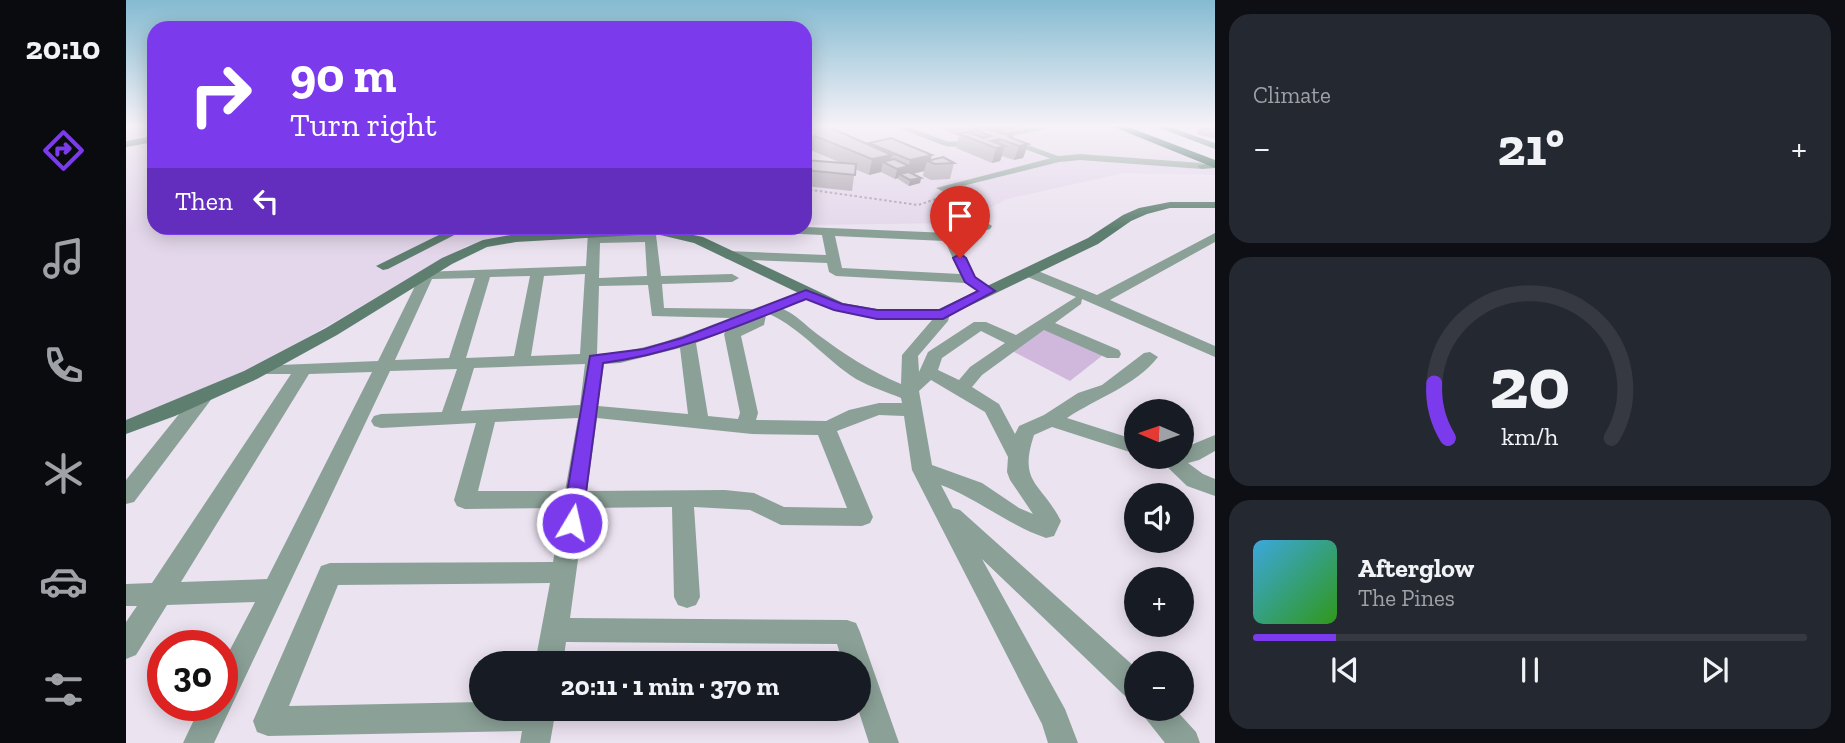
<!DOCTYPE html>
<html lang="en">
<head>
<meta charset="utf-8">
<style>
	body { margin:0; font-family:"Zilla Slab",serif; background:#242831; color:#f1f3f6; height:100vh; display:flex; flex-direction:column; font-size:26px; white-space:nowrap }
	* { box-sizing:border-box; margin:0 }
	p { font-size:23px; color:#9ea1a6 }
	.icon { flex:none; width:38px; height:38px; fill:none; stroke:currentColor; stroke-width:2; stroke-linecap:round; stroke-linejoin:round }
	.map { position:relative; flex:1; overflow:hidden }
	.details { display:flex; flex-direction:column; gap:14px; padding:14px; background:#0d0f14; width:630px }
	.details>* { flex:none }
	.guide { position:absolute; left:21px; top:21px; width:665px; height:214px; border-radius:21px; box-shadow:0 4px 18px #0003; background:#7c3aed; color:#fff; overflow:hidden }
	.needle { width:46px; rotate:272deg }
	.tools { position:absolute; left:998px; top:399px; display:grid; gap:14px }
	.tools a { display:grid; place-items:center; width:70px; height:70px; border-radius:50%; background:#171b24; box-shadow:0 4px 18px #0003; font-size:35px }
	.speed { position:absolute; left:21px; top:630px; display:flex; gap:14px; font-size:35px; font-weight:700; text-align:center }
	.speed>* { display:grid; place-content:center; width:91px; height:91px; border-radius:50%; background:#171b24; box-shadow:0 4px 18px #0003; line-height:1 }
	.speed .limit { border:10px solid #d22; background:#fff; color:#111 }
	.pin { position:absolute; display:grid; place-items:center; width:60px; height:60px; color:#fff; margin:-72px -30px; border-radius:50% 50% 50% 0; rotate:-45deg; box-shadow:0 0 7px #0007 }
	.pin .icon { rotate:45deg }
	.me { position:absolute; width:77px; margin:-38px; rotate:9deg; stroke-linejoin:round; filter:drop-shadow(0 0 5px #0008) }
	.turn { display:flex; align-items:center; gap:24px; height:147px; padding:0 28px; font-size:32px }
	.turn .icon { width:91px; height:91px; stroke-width:2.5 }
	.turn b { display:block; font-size:49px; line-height:60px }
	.then { display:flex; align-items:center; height:66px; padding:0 28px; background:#0003; gap:14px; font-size:26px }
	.big { font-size:52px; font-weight:700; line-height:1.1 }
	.details .card { flex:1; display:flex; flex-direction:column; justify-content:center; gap:10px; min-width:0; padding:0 24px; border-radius:21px; background:#242831 }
	.details .dial { align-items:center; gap:0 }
	.dial svg { height:182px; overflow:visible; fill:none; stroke:#363941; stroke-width:7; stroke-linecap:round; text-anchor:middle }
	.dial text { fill:#f1f3f6; stroke:none }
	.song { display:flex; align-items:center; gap:21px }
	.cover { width:84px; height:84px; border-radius:10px; background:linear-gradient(135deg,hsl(200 70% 55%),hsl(110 70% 35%)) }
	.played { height:7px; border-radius:4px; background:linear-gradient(90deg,#7c3aed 15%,#363941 15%) }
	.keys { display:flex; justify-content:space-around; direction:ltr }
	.heat { display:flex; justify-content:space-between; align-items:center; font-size:38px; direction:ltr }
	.trip { position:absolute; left:343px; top:651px; width:402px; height:70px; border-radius:35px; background:#171b24; box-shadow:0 4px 18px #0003; font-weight:700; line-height:70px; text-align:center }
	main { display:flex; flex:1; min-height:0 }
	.dock { display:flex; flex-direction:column; width:126px; justify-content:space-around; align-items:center; background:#090b0e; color:#9ea1a6 }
	.dock .icon { width:49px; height:49px }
	.dock .current { color:#7c3aed }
	.dock b { font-size:32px; color:#f1f3f6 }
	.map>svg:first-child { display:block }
	.built { fill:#e4d7eb }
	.green { fill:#d0b8dc }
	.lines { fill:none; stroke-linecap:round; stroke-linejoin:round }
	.path { stroke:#a8a1ab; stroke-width:2; stroke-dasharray:2.5 2.5; stroke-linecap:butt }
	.lane { stroke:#8ba197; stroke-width:5 }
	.street { fill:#8ba197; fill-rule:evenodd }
	.secondary { fill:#5e7f70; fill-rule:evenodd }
	.highway { fill:#1f523f; fill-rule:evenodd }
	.wall { fill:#ada5b0 }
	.shaded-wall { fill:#8d8690 }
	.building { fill:#c9c0cd; stroke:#8d8690; stroke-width:2 }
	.route { fill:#7c3aed; stroke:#51269a; stroke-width:2 }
</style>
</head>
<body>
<main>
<nav class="dock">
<b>20:10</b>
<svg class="icon current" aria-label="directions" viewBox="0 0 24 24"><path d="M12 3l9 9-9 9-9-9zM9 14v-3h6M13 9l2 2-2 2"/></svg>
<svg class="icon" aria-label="music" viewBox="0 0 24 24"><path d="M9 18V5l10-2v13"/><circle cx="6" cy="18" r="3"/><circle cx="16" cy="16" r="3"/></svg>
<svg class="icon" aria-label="phone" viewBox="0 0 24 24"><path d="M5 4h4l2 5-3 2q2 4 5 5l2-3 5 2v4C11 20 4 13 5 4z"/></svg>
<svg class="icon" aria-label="climate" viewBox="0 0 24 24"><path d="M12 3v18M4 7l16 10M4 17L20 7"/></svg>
<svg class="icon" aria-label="car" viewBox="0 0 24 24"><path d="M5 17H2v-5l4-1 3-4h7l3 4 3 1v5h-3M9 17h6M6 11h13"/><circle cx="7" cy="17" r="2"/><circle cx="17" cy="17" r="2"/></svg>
<svg class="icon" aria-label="filters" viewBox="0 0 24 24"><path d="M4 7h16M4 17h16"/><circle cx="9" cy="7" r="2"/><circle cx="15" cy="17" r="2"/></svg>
</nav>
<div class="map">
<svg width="1089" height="743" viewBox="0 0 1089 743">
	<rect width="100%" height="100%" fill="#ebe3f0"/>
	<g class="built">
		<polygon points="0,125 28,125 28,228 438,228 438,231 392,234 340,246 137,363 0,422"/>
		<polygon points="679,125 983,125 1089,167 1089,175 998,173 881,199 835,223 679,225"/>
	</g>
	<polygon class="green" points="919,329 977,355 944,381 886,351"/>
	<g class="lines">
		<polyline class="path" points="679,189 792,205 813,198"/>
		<g class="lane">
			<polyline points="771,125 821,144 839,144"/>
			<polyline points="870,137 926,125"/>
			<polyline points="892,144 933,159"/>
		</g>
		<g class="street">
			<polygon points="954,154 1076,163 1081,166 1076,169 954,160 933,162 816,191 810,188 933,156"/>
			<path d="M860,222L866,226L864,229L831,239L849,277L869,291L862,295L840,283L710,276L703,272L701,263L601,259L594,255L601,251L700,255L696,235L628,232L622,228L616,232L530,234L524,230L525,228L679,227L823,233ZM709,236L819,241L834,274L716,268Z"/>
			<path d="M468,228L472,229L474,235H530L535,276L606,274L613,278L606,282L536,284L538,308L627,309L675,291H685L687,294L685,297L657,309C671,315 679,325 691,334C718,354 744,371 775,384L776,355L806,320L811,311H821L824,314L822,321L792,356L793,372L802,352L848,322H860L890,335L950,297L897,275V269H907L971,295L1089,233V242L984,300L1089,346V357L956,299L955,304L929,323L993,350L995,354L993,358H981L918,330L856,375L846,387L873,404L889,434L893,426L918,415L952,393L976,385L1018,353L1024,352L1032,357C1009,386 971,398 941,418L1010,440V454L926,427L908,435C892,484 915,482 935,521L928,536L920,538C882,525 852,499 815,485L827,508L834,510L1010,668V701L1000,697L856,559L939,709L952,743H922L916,724L786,470L778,416L753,415L711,431L747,517L744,523L736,526L655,525L624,510L568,507L574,597L570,605L561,608L552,605L548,597L546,507L459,508L444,618L721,620L730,623L734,632L773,743H743L732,709L733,663H717L711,644L440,642L437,663H409L424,583L212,585L163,706L355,702V709H430L424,743H394L396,731L142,736L131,732L127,721L195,566L204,563L427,562L436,508L339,509L331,506L328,500L350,423L255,428L248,426L245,421L248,416L255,414L316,412L331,369L264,371L88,743H57L75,705H96V665L129,602L41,605L10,655L0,659V622L11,606H0V584L26,583L165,374H129L126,370L129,366L252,361L296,272L460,266L462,232ZM519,242L521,276L473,278L474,243ZM459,274L454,354L405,356L418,276ZM404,276L388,356L340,358L364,277ZM349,278L323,358L269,360L306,279ZM522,285L526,316L604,318C561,335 517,352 471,354L473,286ZM643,314C675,328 700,360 730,379C744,387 761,392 775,398L776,403H753L723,410L700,421L630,420L632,413L615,336L638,325L640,315ZM600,331L598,334L614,413L612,419L582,416L570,343ZM855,331L879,343L844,367L833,380L812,370L816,358ZM554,348L562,414L472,406L478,364L494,363ZM459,364L454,405L335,411L348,368ZM246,372L141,579L55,582L183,374ZM805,380L859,412L882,457L881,472L884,480L907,514L893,508L856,483L806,465L793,391ZM452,418L439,491H352L369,422ZM471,418L626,434L692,435L721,508L658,507L628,493L599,490L461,491Z"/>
			<polygon points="77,391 84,393 86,397 84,401 8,502 0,504 0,480 70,393"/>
			<polygon points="1089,435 1089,451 1073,460 1062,463 1077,474 1089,479 1089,496 1061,486 1031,457 1055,457 1055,449"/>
			<polygon points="1015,709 1049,709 1070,732 1074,743 1039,743 1020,719"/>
		</g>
		<g class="secondary">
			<polygon points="1026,125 1038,125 1089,143 1089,149"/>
			<polygon points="28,136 28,142 0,147 0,141"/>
			<polygon points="1089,162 1089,168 1076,169 1071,166"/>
			<polygon points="1044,202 1089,202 1089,208 1044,208 1021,214 1005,221 972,244 816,319 751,319 708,310 568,243 530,234 390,242 361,247 326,264 211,335 131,379 49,416 0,434 0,420 118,371 200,328 316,258 357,240 390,234 535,228 577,237 717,303 751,309 813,309 962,238 997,215 1013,208"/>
			<polygon points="327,228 342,228 262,269 257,270 250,266"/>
		</g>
		<polygon class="highway" points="983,125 997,125 1089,160 1089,168"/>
	</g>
	<g class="wall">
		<polygon points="679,125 743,145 743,143 805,160 828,163 824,179 805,180 797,176 798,171 787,174 795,178 794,183 783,186 772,179 772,178 769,179 755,172 743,175 729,169 726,191 679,186 679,160 715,163 687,151"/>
		<polygon points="793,125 910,125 873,132 902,144 897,158 888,160 876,156 874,161 866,163 830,148 833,136 812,127 804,129"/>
		<polygon points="1075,125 1089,125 1089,138 1086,138 1070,134"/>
	</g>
	<g class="shaded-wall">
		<polygon points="805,125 813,125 812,127 804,129"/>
		<polygon points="844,125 910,125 862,135 850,130 848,137 841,137"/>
		<polygon points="689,136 687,151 679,152 679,138"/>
		<polygon points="874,139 872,147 879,146 874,161 866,163 870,148 865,141"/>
		<polygon points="902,144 897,158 888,160 893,146"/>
		<polygon points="766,155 764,165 757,162 755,172 743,175 746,159"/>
		<polygon points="806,155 804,162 801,161 798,171 781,175 773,174 772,178 769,179 771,169 783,166 784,160"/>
		<polygon points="795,178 794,183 783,186 784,180"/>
	</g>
	<g class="building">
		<polygon points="679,125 698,125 766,155 746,159 689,136 679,138 679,132 680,132 679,132"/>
		<polygon points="859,129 887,136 883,137 902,144 893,146 874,139 865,141 879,146 870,148 834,134 842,132 857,138 865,136 850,130"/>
		<polygon points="765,138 806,155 784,160 743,143"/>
		<polygon points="817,157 828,163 809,164 801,161"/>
		<polygon points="768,159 783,166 771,169 757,162"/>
		<polygon points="679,160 730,164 729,175 679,170"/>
		<polygon points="783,172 795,178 784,180 773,174"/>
	</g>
	<linearGradient id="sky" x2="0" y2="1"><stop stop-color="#85bbd1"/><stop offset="0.55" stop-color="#f6f2f8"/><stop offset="1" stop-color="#f6f2f8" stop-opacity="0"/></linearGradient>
	<rect width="1089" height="229" fill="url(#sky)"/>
	<path class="route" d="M834,254L840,258L849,277L869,291L817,319H751L708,310L680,299C613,326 549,354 477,363L456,523L453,528L446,531L439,528L436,523L464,356L518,349L556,338L680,290L716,304L751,310H814L852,291L839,282L827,258Z"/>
</svg>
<div class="tools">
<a><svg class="needle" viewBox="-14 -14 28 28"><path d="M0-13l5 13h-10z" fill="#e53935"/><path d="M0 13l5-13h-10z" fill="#9ea1a6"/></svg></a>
<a><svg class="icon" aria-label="sound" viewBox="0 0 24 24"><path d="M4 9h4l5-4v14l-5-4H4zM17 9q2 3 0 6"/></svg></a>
<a>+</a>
<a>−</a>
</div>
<div class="speed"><div class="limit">30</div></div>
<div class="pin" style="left:834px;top:258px;background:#d93025"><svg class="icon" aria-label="arrive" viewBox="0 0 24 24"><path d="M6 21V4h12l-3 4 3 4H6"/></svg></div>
<svg class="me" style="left:446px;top:523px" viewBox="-20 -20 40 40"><circle r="17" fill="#7c3aed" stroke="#fff" stroke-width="3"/><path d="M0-11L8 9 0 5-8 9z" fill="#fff"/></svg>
<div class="trip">20:11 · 1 min · 370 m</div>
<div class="guide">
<div class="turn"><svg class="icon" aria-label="right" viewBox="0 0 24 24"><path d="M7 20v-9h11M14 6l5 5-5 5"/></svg><div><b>90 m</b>Turn right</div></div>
<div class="then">Then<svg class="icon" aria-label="left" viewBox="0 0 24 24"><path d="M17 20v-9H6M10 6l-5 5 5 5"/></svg></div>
</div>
</div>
<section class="details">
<div class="card"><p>Climate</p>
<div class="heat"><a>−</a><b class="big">21°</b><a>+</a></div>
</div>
<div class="card dial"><svg viewBox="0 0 100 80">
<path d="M14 69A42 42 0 1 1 86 69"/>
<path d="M14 69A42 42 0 0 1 8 45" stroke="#7c3aed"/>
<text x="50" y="56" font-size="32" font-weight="700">20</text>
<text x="50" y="72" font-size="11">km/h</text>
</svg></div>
<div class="card">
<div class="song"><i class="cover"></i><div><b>Afterglow</b><p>The Pines</p></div></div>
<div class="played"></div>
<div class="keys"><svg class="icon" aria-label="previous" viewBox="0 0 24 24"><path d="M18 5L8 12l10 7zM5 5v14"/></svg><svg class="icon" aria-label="pause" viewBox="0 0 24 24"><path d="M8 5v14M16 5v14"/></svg><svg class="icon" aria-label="next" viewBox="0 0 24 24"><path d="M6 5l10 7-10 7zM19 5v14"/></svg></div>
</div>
</section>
</main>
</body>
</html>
